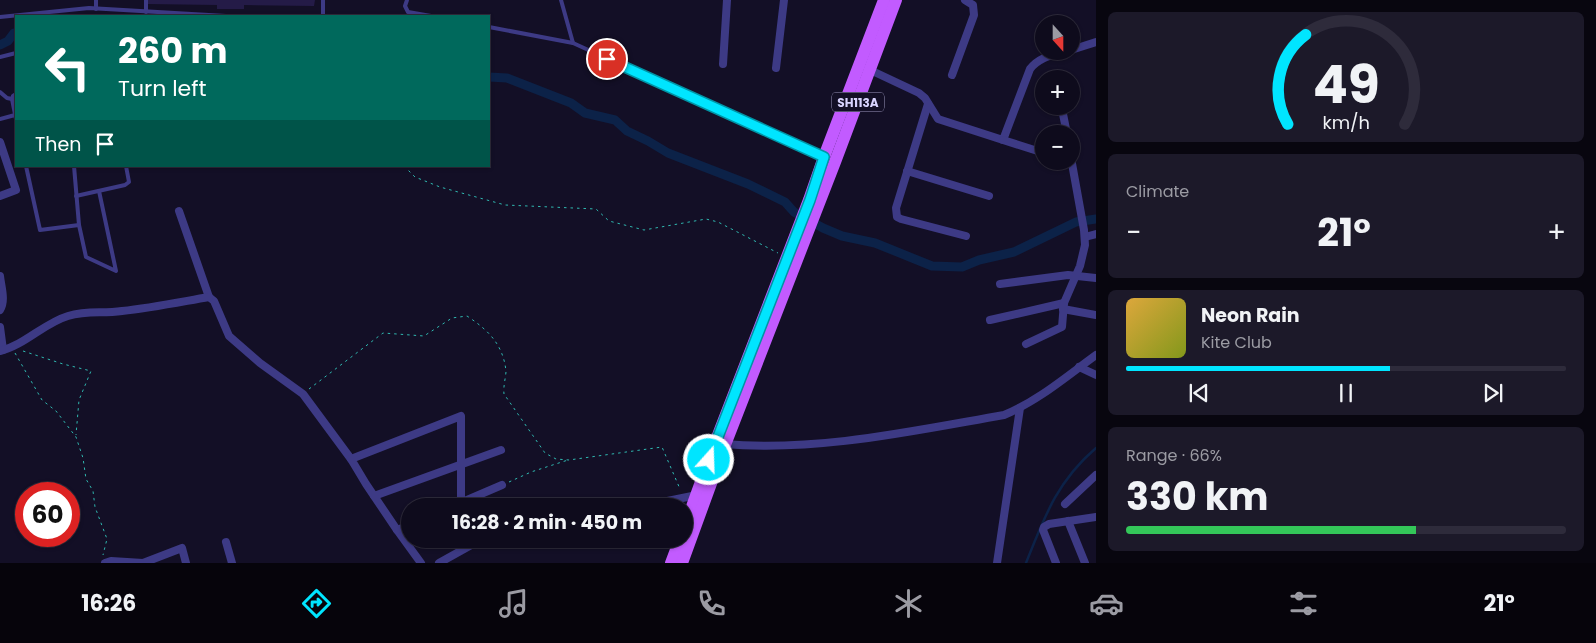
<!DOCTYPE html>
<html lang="en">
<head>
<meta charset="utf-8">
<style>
	body { margin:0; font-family:Poppins,sans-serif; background:#1c1929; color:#f1f3f6; height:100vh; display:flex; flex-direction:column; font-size:19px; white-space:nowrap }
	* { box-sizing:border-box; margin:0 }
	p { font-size:16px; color:#9b9ba3 }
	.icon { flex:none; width:28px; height:28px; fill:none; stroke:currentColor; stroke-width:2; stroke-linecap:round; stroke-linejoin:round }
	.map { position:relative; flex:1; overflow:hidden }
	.side { display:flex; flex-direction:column; gap:12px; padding:12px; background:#08060f; width:500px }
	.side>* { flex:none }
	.banner { position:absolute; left:15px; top:15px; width:475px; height:152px; border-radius:0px; box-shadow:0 1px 4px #0004,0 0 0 1px #2e2b3b; background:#00695c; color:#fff; overflow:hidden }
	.needle { width:32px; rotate:159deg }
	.tools { position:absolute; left:1035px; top:15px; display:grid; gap:10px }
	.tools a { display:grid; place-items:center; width:45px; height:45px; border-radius:50%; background:#0e0b1c; box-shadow:0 1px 4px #0004,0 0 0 1px #2e2b3b; font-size:25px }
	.speed { position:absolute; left:15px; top:482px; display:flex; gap:10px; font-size:25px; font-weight:700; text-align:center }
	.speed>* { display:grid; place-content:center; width:65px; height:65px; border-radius:50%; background:#0e0b1c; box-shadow:0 1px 4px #0004,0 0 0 1px #2e2b3b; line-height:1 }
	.speed .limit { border:8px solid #d22; background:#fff; color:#111 }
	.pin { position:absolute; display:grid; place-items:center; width:42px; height:42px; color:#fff; margin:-21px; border:2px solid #fff; border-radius:50%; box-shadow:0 1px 5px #0007 }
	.me { position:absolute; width:55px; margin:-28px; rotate:20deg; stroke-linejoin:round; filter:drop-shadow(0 0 4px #0008) }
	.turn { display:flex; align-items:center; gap:18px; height:105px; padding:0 20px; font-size:22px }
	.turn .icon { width:65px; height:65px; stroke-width:2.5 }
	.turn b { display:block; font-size:35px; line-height:42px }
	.then { display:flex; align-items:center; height:48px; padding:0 20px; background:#0003; gap:10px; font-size:19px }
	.big { font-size:38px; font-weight:700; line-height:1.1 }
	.side .card { flex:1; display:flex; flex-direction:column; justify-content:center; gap:8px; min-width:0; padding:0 18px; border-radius:8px; background:#1c1929 }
	.side .dial { align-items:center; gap:0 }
	.dial svg { height:130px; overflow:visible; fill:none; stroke:#2e2b3b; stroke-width:7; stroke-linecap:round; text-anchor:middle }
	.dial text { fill:#f1f3f6; stroke:none }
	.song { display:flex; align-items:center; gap:15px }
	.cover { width:60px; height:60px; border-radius:8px; background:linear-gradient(135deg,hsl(40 70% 55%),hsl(70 70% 35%)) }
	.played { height:5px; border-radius:2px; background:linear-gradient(90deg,#00e5ff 60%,#2e2b3b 60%) }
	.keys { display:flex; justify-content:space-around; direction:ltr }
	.heat { display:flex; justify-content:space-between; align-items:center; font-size:28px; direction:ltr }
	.charge { height:8px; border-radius:4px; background:linear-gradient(90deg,#34c759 66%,#2e2b3b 0) }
	.trip { position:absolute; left:401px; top:498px; width:292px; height:50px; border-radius:25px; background:#0e0b1c; box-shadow:0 1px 4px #0004,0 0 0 1px #2e2b3b; font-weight:700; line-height:50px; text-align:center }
	.tab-bar { display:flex; height:80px; justify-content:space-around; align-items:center; background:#06040b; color:#9b9ba3 }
	.tab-bar .icon { width:35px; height:35px }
	.tab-bar .current { color:#00e5ff }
	.tab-bar b { font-size:22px; color:#f1f3f6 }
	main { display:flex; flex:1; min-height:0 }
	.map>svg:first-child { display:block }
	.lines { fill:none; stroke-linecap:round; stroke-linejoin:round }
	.stream { stroke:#0c2248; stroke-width:2.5 }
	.canal { stroke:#0c2248; stroke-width:9 }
	.building { fill:#241b47 }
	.path { stroke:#2fb8b0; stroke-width:1; stroke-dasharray:2.5 4; stroke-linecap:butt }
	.service { stroke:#3d3a85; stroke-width:4 }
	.minor { stroke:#3d3a85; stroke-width:8 }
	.primary { stroke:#c25bff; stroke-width:12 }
	.route-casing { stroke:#0095a6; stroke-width:12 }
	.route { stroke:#00e5ff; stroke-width:9 }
	.labels { text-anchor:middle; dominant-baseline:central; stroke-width:5; stroke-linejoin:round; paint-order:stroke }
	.shield { fill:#130f26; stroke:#9e99be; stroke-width:1 }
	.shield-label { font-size:12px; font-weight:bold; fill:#d9d4ff }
</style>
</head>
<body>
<main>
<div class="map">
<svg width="1096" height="563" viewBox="0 0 1096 563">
	<rect width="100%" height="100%" fill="#130f26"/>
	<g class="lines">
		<path class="stream" d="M1026,563C1044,518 1057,481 1096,448"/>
		<g class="canal">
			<polyline points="0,45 8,41 14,33 16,33"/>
			<polyline points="489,77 507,78 571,103 585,113 615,120 627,131 648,141 668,153 748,184 785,202 794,212 823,228 842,236 875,243 932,266 962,267 979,260 1014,252 1076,222 1096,219"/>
		</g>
	</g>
	<polygon class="building" points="147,0 315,0 314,6 244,5 244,9 217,9 217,5 147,4"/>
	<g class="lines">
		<g class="path">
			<polyline points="404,166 415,177 440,187 505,205 596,209 609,221 644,230 706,219 718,222 778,253"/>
			<polyline points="23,351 63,364 91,371 79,400 76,435"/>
			<polyline points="15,353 42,400 56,411 76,437 83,458 86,479 93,491 95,507 107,539 103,555"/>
			<path d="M309,389L383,333L424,336L452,318L467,316C488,330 503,344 506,371C506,376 503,387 504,394L545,453L556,459L569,460L662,447L680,489"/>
			<polyline points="509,482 531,472 568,460"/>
		</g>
		<g class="service">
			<polyline points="96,0 96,9"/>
			<polyline points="146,0 146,12"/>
			<polyline points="323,0 323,16"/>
			<polyline points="407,0 405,6 408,12 431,16"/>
			<polyline points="561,0 573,43 821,156"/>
			<polyline points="0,17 89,8 226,16"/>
			<polyline points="489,27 573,43"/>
			<polyline points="0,57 16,53"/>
			<polyline points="0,92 7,98 12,99"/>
			<polyline points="16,94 13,96 12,99 16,119"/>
			<polyline points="0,119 15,115"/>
			<polyline points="26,166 40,230 79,225 74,166"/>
			<polyline points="76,196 125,185 129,182 126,166"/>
			<polyline points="79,225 86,257 116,271 99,191"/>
		</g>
		<g class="minor">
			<polyline points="1071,50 1096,42"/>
			<polyline points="723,64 727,0"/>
			<polyline points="776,68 784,0"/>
			<path d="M868,69L919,93L925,98L938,119L1003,140L1030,69C1039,57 1053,55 1066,51"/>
			<polyline points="952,75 974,15 973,5 965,0"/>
			<polyline points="928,104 896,208 897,217 901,219 966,236"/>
			<polyline points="1062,109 1067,134"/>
			<polyline points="1003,140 1044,153"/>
			<polyline points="0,142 16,190 0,196"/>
			<polyline points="907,171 989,196"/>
			<polyline points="179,211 209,297 214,301 229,336 260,363 303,394 351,459"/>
			<polyline points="1085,237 1096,234"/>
			<path d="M0,276C1,286 6,301 0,310"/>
			<polyline points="1000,284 1068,275 1096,278"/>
			<polyline points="1063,309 1096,315"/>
			<polyline points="990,320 1064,303"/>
			<polyline points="0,327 3,350"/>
			<polyline points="1026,344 1062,327 1064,303 1080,266 1085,245 1084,230 1071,158"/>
			<path d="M0,351C25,345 44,323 68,316C88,310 102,314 122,311C151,308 180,302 209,297"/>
			<polyline points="1079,367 1096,375"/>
			<path d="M723,444C818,452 912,431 1004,415C1038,401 1067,376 1096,355"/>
			<polyline points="374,496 501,450"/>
			<polyline points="1065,504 1096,475"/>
			<polyline points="453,506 502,485"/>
			<polyline points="643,506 697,495"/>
			<polyline points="1068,521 1085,563"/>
			<polyline points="410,525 397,530 421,563"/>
			<polyline points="397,530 366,484 351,459 461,416 461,506"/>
			<polyline points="226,542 232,563"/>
			<polyline points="105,563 111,561 143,563 182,548 186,563"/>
			<polyline points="439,563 482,539"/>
			<polyline points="997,563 1020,408"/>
			<polyline points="1056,563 1043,530 1044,527 1049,524 1096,517"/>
		</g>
		<g class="primary">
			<polyline points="685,526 715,443 809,200 824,157 884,0"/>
			<polyline points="671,563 680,539"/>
			<polyline points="682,563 725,445 835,162 896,0"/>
		</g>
	</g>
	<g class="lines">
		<defs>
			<polyline id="route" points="607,59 824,157 810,200 709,460"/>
		</defs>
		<use href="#route" class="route-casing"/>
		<use href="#route" class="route"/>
	</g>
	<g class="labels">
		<rect class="shield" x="832" y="92.5" width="52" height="19" rx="4"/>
		<g class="shield-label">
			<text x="858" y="102">SH113A</text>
		</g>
	</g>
</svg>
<div class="tools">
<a><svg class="needle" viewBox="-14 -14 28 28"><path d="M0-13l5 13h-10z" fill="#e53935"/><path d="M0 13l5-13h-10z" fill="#9b9ba3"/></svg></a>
<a>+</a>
<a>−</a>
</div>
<div class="speed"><div class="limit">60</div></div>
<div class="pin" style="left:607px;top:59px;background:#d93025"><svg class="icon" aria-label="arrive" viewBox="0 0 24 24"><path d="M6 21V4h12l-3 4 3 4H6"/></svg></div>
<svg class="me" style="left:709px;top:460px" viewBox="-20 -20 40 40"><circle r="17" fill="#00e5ff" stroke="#fff" stroke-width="3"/><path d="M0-11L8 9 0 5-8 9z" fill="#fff"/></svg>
<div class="trip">16:28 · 2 min · 450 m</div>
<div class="banner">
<div class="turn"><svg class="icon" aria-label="left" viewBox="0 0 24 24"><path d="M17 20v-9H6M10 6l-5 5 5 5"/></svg><div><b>260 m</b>Turn left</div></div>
<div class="then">Then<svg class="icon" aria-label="arrive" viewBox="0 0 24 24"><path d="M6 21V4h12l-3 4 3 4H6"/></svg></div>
</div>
</div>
<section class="side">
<div class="card dial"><svg viewBox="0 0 100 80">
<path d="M14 69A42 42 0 1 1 86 69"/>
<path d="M14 69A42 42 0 0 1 25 14" stroke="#00e5ff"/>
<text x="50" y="56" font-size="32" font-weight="700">49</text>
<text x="50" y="72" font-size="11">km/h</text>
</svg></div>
<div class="card"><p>Climate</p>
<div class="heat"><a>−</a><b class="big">21°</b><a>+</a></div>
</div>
<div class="card">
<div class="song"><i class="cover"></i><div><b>Neon Rain</b><p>Kite Club</p></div></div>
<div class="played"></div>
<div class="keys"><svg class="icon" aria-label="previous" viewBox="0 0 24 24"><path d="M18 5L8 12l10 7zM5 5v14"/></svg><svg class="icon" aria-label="pause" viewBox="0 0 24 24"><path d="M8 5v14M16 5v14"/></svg><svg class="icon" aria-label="next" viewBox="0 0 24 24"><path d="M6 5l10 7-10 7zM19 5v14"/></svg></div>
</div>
<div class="card"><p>Range · 66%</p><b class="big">330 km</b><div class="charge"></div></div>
</section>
</main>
<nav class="tab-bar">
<b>16:26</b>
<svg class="icon current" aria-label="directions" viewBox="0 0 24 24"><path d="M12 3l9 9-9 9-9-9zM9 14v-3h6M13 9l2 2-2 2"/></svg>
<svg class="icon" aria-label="music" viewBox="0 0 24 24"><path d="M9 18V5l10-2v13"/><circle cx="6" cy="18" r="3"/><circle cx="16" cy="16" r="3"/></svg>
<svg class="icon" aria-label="phone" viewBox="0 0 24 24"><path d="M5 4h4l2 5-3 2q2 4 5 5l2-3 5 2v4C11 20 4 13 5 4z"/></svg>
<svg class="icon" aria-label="climate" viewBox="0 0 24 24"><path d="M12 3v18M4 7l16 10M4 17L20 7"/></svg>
<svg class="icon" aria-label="car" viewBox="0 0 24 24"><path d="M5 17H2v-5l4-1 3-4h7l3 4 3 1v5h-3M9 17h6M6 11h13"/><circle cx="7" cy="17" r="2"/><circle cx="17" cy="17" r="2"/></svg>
<svg class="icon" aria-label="filters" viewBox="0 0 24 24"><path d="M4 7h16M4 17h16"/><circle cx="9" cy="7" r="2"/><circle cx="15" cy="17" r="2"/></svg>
<b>21°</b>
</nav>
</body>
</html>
